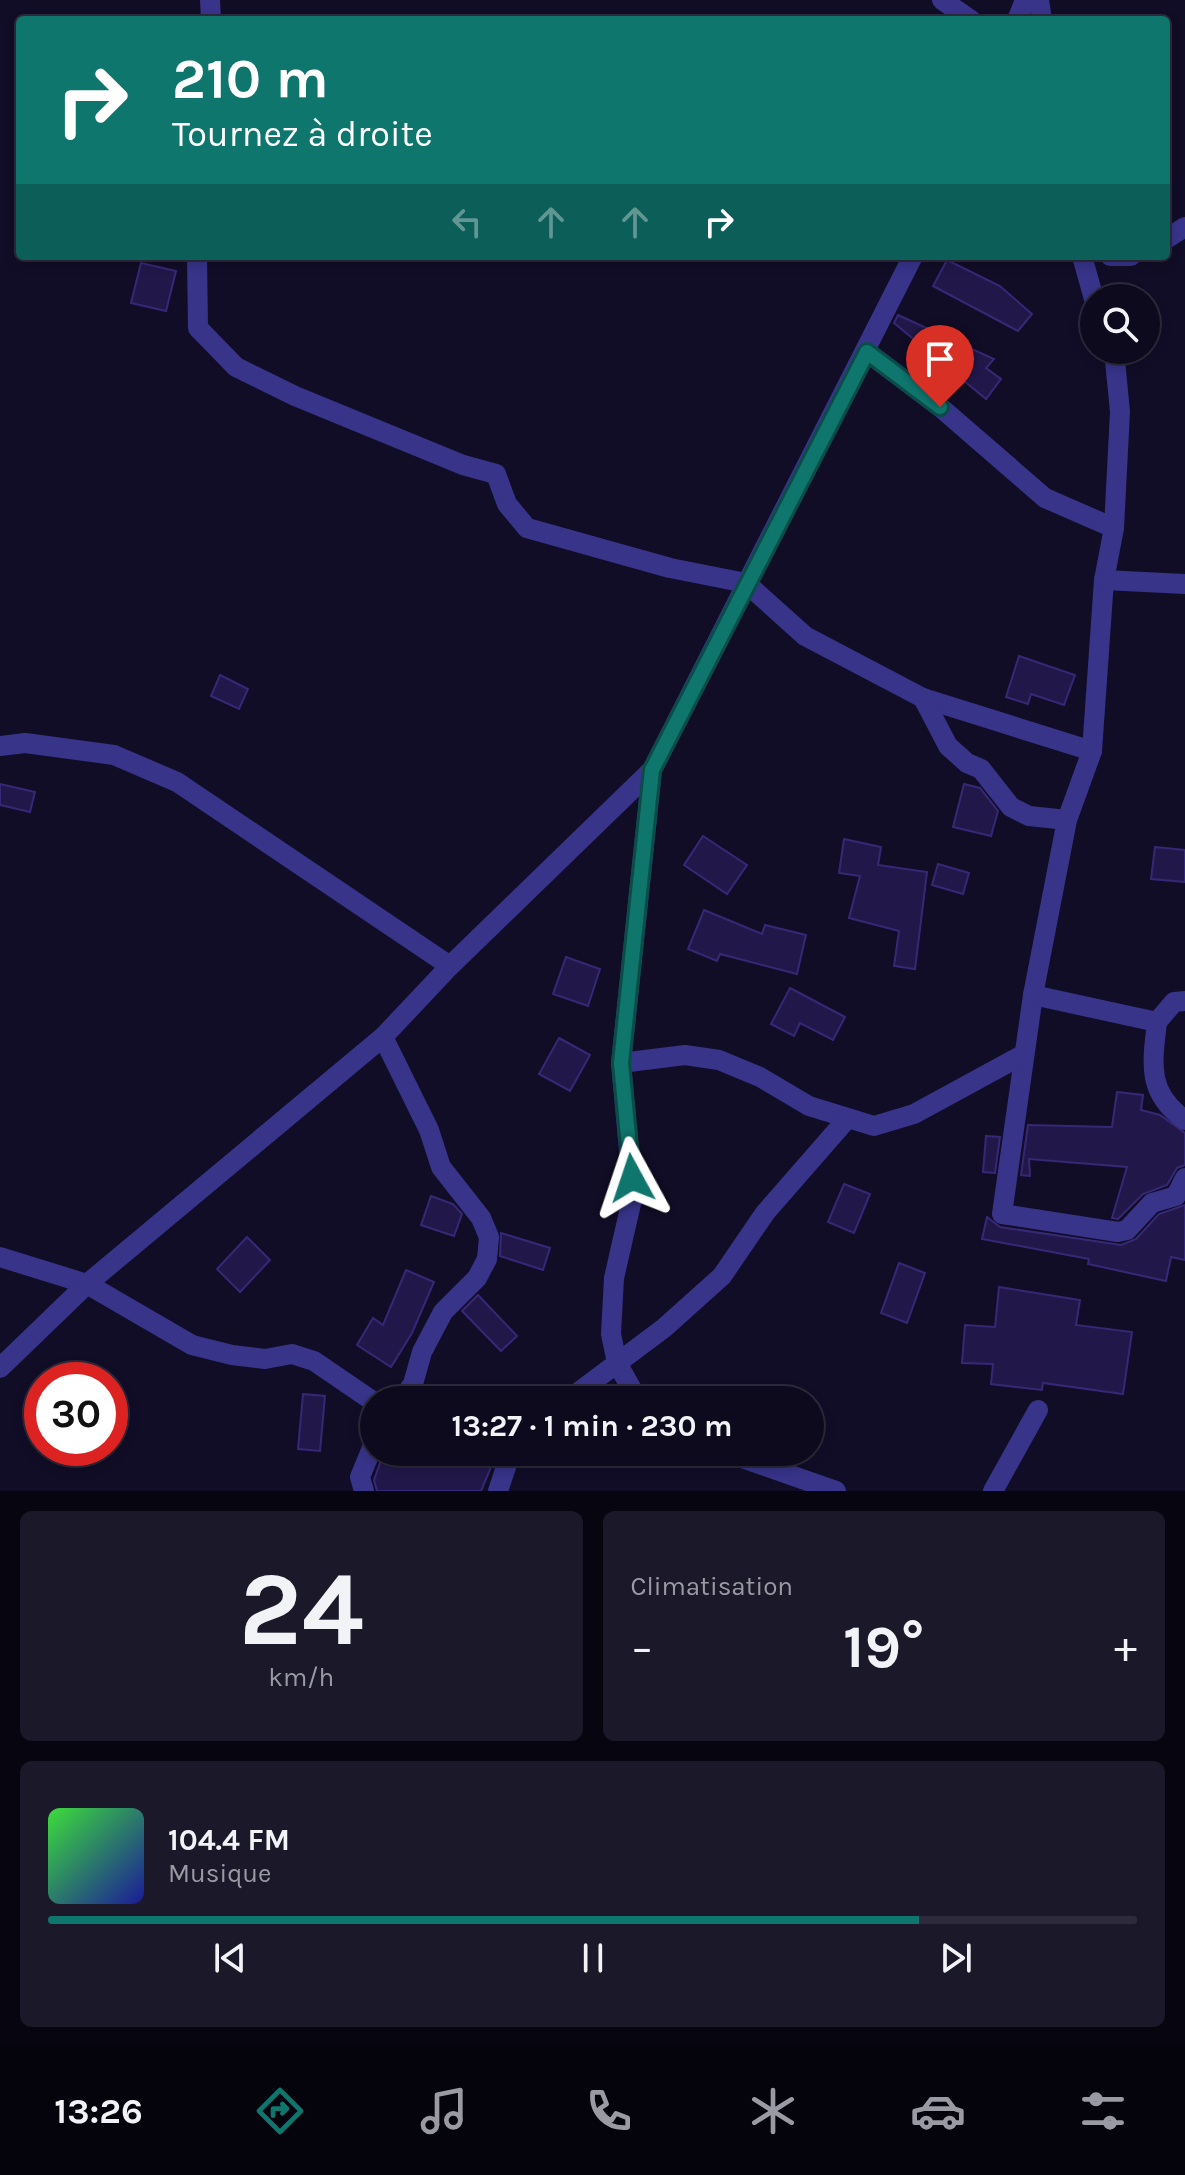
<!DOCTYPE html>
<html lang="fr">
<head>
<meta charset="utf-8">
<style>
	body { margin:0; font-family:Karla,sans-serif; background:#1b182a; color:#f1f3f6; height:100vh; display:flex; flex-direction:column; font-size:30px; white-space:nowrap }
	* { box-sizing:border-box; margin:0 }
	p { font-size:26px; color:#9a9aa4 }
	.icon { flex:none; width:44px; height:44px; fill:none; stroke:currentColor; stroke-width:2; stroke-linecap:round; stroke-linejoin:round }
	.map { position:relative; height:1491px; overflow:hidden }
	.side { display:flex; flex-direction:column; gap:20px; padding:20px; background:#070610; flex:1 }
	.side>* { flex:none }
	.guide { position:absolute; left:16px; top:16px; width:1154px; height:244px; border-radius:8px; box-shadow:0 4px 12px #0003,0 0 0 2px #2d2b3b; background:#0f766e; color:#fff; overflow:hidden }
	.fabs { position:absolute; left:1080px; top:284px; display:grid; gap:16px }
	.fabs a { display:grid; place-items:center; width:80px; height:80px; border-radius:50%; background:#0d0a1d; box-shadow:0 4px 12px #0003,0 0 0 2px #2d2b3b; font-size:40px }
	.speed { position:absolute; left:24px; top:1362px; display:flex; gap:16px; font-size:40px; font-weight:700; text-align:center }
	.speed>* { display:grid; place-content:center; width:104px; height:104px; border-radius:50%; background:#0d0a1d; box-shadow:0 4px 12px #0003,0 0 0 2px #2d2b3b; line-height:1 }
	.speed .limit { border:12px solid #d22; background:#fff; color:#111 }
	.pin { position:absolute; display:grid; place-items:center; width:68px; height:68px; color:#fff; margin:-82px -34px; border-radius:50% 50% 50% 0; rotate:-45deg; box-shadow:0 0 8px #0007 }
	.pin .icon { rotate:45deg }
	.me { position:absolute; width:88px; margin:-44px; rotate:355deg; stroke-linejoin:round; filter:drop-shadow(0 0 6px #0008) }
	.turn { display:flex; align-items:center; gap:28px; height:168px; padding:0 24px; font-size:36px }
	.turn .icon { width:104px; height:104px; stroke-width:2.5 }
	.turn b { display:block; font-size:56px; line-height:68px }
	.lanes { display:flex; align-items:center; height:76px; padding:0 24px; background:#0003; justify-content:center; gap:40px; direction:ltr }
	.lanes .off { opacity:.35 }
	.big { font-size:60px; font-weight:700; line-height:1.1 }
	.side .widget { flex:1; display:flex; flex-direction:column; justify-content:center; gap:12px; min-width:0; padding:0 28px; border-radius:12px; background:#1b182a }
	.side .dial { align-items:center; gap:0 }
	.dial b { font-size:104px; line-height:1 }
	.song { display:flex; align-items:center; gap:24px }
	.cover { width:96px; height:96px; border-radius:12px; background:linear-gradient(135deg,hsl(120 70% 55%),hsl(240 70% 35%)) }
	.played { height:8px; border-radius:4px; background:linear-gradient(90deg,#0f766e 80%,#2d2b3b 80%) }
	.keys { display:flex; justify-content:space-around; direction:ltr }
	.heat { display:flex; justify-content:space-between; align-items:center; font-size:44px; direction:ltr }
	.side .tiles { flex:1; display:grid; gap:20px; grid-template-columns:1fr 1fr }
	.widget:last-child { grid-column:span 2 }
	.trip { position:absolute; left:360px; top:1386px; width:464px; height:80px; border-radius:40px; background:#0d0a1d; box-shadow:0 4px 12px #0003,0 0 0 2px #2d2b3b; font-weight:700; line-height:80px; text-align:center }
	.tabs { display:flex; height:128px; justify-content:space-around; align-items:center; background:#05040c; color:#9a9aa4 }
	.tabs .icon { width:56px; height:56px }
	.tabs .selected { color:#0f766e }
	.tabs b { font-size:36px; color:#f1f3f6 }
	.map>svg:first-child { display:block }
	.building { fill:#211849; stroke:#372877; stroke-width:2 }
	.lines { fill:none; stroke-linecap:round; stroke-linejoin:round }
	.minor { stroke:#37348a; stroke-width:20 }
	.route-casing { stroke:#0a4d48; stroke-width:20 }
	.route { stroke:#0f766e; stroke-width:14 }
</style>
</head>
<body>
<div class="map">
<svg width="1185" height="1491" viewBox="0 0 1185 1491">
	<rect width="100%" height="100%" fill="#110d27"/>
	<g class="building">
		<polygon points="947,260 1000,286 1032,314 1018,331 933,286"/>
		<polygon points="141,263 176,271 166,311 131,303"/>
		<polygon points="898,315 994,359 986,368 1001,379 986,399 894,323"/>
		<polygon points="1019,656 1075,675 1064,705 1031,694 1028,704 1006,697"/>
		<polygon points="220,675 248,689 239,709 211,696"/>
		<polygon points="0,784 35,792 30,812 0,805"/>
		<polygon points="964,784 980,788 998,811 991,836 953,827"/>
		<polygon points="703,836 747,865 727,894 684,865"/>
		<polygon points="844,839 881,847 878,865 927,872 915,969 894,966 899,931 849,918 860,876 839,873"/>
		<polygon points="1155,847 1185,850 1185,882 1151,879"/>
		<polygon points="938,864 969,873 963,894 932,885"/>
		<polygon points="704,910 762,934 765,925 806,935 797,974 720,954 717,961 688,949"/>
		<polygon points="566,957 600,969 588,1006 553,994"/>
		<polygon points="790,988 845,1017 833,1040 800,1023 794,1036 771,1024"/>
		<polygon points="559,1038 590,1055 570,1091 539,1074"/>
		<polygon points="1117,1092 1143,1095 1141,1110 1160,1115 1185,1133 1185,1165 1177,1168 1167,1185 1143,1194 1118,1219 1112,1218 1127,1167 1029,1159 1030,1176 1021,1175 1028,1125 1112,1127"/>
		<polygon points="986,1136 1000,1137 995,1173 983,1172"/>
		<polygon points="844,1184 870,1194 854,1233 828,1222"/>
		<polygon points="431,1196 453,1204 462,1214 454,1236 421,1225"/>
		<polygon points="1185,1205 1185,1260 1171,1257 1166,1281 1088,1264 1089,1259 982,1239 987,1217 1000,1227 1121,1245 1136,1239 1159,1214"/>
		<polygon points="501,1233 550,1248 543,1270 500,1256"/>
		<polygon points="247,1237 270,1260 240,1292 217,1269"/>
		<polygon points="899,1263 925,1273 907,1323 881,1313"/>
		<polygon points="406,1270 434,1282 412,1333 391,1367 357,1345 373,1318 383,1325"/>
		<polygon points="999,1287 1080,1300 1076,1325 1132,1332 1123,1394 1043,1383 1042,1390 991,1384 993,1364 962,1363 965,1325 995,1327"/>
		<polygon points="478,1295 517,1336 501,1351 462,1311"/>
		<polygon points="303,1394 325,1396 320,1451 298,1449"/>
		<polygon points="384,1452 407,1452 443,1463 448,1452 478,1452 494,1460 481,1491 377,1491 374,1480"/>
	</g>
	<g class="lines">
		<g class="minor">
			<polyline points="210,0 211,20"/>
			<polyline points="942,0 971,20"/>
			<polyline points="1039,0 1042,20"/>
			<polyline points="1017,20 1025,0"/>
			<polyline points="1166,239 1185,227"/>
			<polyline points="197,256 198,328 236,367 295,396 463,465 496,474 507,504 527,528 670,568 746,583 805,636 923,698 1092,751"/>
			<polyline points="1082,256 1094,299"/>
			<polyline points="1110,256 1131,256"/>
			<polyline points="1114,350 1120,412 1114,528 1104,580 1092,751 1067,820 1033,995 1002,1214 1118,1232 1127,1230 1152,1203 1176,1196 1185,1178"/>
			<polyline points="867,352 940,407 1045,498 1114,528"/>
			<polyline points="1104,580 1185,584"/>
			<polyline points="923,698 948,746 967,763 981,769 1011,807 1029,816 1067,820"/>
			<polyline points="0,746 25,743 114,755 177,782 450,966"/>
			<polyline points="1033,995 1157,1022 1174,1002 1185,1001"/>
			<path d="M1157,1022C1152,1065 1147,1093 1185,1120"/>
			<polyline points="383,1037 429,1130 441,1167 481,1218 489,1237 487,1259 477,1278 443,1312 422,1352 413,1384 401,1400"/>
			<polyline points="621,1063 685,1055 719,1060 760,1077 809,1106 874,1126 914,1114 1024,1054"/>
			<polyline points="0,1257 87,1284 192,1345 232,1355 265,1359 292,1354 314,1361 374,1402"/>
			<polyline points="0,1368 87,1284 383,1037 450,966 652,770 913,256"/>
			<polyline points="568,1400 664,1328 722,1276 765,1213 847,1119"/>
			<polyline points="638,1400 617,1363 611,1334 614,1278 633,1195 621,1063 652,770"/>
			<polyline points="725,1452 836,1491"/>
			<polyline points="364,1491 360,1477 374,1443"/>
			<polyline points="498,1491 511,1452"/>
			<polyline points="993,1491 1038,1410"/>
		</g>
	</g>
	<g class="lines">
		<defs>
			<polyline id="route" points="632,1178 621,1063 652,770 867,352 940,407"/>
		</defs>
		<use href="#route" class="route-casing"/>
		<use href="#route" class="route"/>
	</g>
</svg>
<div class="fabs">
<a><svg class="icon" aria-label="search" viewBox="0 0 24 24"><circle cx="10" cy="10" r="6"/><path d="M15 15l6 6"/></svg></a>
</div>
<div class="speed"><div class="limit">30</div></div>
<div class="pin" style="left:940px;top:407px;background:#d93025"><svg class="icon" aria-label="arrive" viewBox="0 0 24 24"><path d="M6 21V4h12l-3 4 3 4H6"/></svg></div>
<svg class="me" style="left:632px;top:1178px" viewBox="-20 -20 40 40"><path d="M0-17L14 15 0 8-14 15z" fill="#0f766e" stroke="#fff" stroke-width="4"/></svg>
<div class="trip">13:27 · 1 min · 230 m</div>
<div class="guide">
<div class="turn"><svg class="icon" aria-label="right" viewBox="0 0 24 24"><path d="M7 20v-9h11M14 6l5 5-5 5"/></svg><div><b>210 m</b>Tournez à droite</div></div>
<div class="lanes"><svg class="icon off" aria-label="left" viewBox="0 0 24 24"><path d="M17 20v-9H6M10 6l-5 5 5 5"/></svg><svg class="icon off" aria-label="ahead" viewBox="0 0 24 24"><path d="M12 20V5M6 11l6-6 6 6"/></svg><svg class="icon off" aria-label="ahead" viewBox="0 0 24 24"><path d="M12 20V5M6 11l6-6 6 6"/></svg><svg class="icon" aria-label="right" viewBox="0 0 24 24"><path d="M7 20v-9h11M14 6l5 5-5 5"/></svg></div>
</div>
</div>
<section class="side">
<div class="tiles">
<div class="widget dial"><b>24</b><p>km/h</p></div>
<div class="widget"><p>Climatisation</p>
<div class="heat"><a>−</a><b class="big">19°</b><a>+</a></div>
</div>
<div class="widget">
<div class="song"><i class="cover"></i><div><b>104.4 FM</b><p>Musique</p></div></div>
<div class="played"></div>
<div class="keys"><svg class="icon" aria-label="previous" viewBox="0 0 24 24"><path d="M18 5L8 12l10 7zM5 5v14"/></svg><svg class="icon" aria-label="pause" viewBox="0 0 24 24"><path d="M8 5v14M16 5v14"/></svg><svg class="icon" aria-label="next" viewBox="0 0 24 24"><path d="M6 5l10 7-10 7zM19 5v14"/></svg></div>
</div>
</div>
</section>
<nav class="tabs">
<b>13:26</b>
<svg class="icon selected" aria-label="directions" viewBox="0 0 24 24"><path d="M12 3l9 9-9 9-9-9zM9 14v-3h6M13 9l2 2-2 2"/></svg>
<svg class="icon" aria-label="music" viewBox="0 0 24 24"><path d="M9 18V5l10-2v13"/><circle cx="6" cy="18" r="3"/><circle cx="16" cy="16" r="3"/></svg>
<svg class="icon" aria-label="phone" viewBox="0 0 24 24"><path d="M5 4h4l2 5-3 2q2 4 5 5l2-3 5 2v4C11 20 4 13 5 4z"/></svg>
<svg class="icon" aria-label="climate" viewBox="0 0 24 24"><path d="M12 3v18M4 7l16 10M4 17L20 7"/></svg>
<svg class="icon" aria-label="car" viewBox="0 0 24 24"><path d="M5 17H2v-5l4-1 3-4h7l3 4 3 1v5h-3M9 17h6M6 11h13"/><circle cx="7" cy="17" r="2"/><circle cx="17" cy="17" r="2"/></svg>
<svg class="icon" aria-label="filters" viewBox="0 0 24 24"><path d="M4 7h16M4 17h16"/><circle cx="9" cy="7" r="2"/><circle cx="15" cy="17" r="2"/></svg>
</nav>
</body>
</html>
